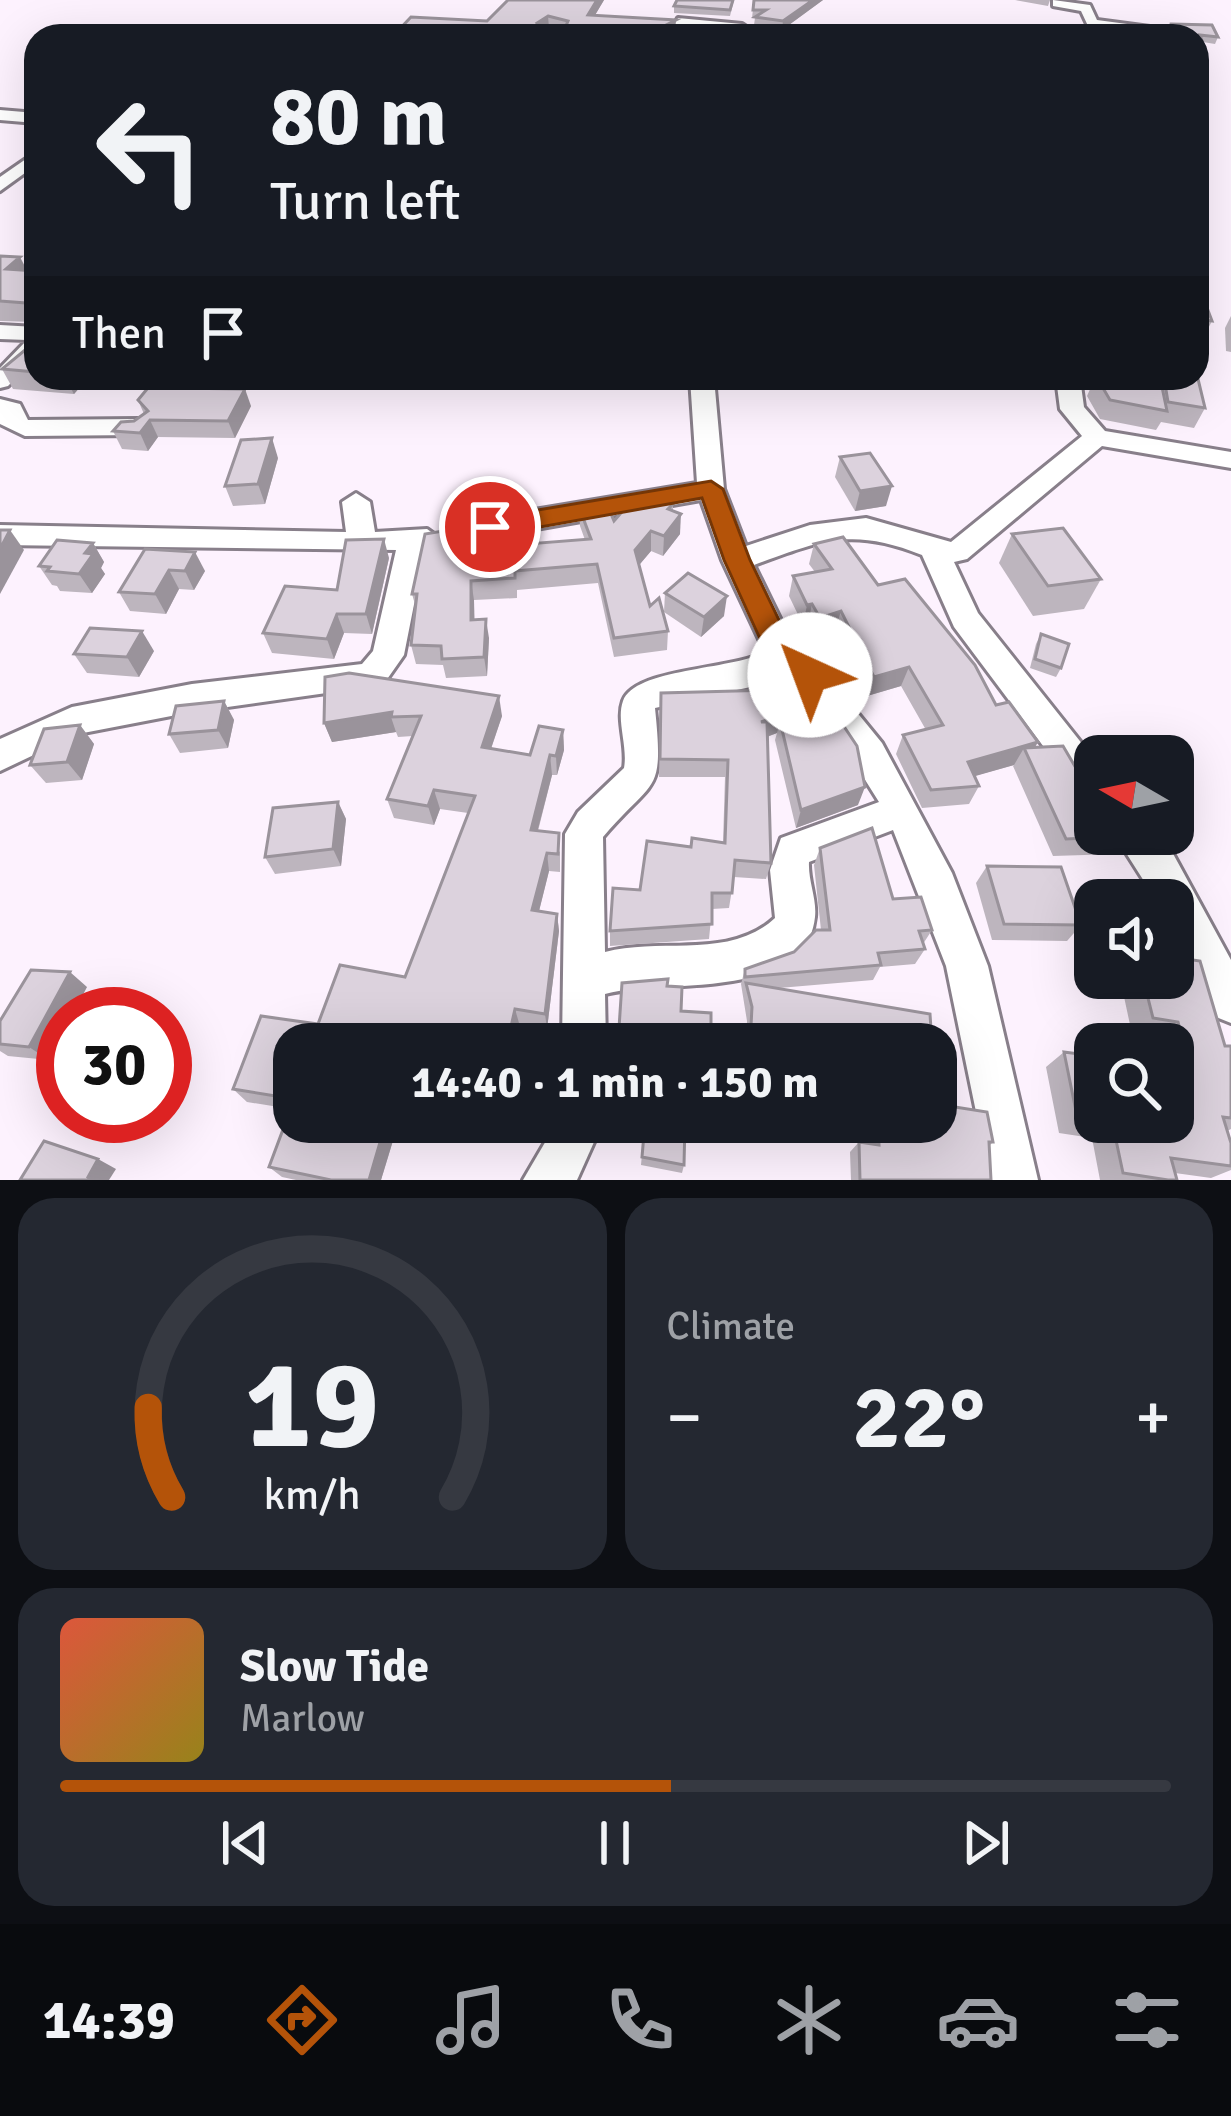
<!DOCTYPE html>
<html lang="en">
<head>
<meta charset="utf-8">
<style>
	body { margin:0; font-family:Signika,sans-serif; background:#242831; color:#f1f3f6; height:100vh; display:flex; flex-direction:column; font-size:45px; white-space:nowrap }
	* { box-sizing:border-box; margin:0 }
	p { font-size:39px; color:#9ea1a6 }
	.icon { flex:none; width:66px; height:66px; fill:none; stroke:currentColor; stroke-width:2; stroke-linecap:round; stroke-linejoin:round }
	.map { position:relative; height:1180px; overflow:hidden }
	.drawer { display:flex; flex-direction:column; gap:18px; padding:18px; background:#0d0f14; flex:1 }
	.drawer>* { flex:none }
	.top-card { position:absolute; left:24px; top:24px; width:1185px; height:366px; border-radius:36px; box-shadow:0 12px 48px #0002; background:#171b24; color:#f1f3f6; overflow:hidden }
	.needle { width:78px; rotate:279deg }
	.fabs { position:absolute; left:1074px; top:735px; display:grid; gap:24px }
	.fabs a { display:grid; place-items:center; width:120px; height:120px; border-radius:24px; background:#171b24; box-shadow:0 12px 48px #0002; font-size:60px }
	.speed { position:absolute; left:36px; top:987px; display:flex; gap:24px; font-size:60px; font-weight:700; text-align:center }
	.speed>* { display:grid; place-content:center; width:156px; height:156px; border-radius:50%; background:#171b24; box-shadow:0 12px 48px #0002; line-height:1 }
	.speed .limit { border:18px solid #d22; background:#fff; color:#111 }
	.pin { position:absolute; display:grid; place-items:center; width:102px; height:102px; color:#fff; margin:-51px; border:6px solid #fff; border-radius:50%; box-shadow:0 3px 12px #0007 }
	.me { position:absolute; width:132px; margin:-66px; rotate:317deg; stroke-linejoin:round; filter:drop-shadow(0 0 9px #0008) }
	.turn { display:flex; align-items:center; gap:42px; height:252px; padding:0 48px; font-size:54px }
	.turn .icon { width:156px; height:156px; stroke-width:2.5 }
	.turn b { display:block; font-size:84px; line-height:102px }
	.then { display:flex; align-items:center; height:114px; padding:0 48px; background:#0003; gap:24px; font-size:45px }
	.big { font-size:90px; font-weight:700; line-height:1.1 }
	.drawer .card { flex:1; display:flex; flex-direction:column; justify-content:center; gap:18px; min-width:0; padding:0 42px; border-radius:36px; background:#242831 }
	.drawer .dial { align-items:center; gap:0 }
	.dial svg { height:312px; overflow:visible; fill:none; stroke:#363941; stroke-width:7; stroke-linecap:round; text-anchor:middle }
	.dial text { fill:#f1f3f6; stroke:none }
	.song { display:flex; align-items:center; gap:36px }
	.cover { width:144px; height:144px; border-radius:18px; background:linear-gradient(135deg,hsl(10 70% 55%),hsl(50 70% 35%)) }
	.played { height:12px; border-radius:6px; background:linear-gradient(90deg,#b45309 55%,#363941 55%) }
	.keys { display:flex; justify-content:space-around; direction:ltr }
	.heat { display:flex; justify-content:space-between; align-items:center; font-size:66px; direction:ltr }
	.drawer .tiles { flex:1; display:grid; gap:18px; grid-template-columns:1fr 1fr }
	.card:last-child { grid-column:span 2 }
	.trip { position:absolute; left:273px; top:1023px; width:684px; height:120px; border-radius:36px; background:#171b24; box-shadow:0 12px 48px #0002; font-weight:700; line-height:120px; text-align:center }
	.tab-bar { display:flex; height:192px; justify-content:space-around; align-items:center; background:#090b0e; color:#9ea1a6 }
	.tab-bar .icon { width:84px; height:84px }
	.tab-bar .current { color:#b45309 }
	.tab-bar b { font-size:54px; color:#f1f3f6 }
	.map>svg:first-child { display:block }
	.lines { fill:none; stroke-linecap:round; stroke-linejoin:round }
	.minor-casing { stroke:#887f8a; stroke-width:6 }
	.minor { fill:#fff; fill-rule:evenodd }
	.wall { fill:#bdb5be }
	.shaded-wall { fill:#9a939b }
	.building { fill:#dcd2dd; stroke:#9a939b; stroke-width:3; fill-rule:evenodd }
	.route { fill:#b45309; stroke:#753606; stroke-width:3 }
</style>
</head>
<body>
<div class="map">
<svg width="1231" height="1180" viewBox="0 0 1231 1180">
	<rect width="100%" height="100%" fill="#fdf2fe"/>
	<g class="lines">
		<defs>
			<g id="minor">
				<polygon points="1053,0 1090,5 1097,20 1165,29 1159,33 1088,26 1081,11 1053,6"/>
				<polygon points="678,18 742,24 748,28 742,32 674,25"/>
				<polygon points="0,110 36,113 36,123 0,120"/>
				<polygon points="36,152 36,165 0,191 0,177"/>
				<polygon points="0,325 36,327 36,357 8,386 0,388 0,368 27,340 0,339"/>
				<path d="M690,378H714L724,489L746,546L810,525L866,518L951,542L1082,436L1060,409L1056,378H1080L1084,407L1105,431L1231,452V468L1102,446L967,559L954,562L978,613L1095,760V803L1082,798L954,627L922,555C852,527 822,540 754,565L795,649L824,672L882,743L952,873L988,966L1038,1180H990L946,966L893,830L809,862C808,881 817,899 815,917C806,1003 662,978 605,994L606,1044H562L565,834L578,812L624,768C628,746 616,720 623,701C635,668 733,670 765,652L722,560L701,500L474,540L460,530L474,520L697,483ZM781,674L830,724L879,802L781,838L770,870L775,918C730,960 660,937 605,952L603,837C655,776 664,797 655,708L755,686Z"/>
				<polygon points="0,399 20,404 28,420 140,419 152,427 140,435 25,436 0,424"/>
				<polygon points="356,493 370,502 375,532 427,529 441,539 437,546 425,549 404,655 383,685 192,712 78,734 0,771 0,739 72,707 192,684 362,664 373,651 396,550 0,545 0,525 346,532 342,502"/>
				<polygon points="1114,834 1157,834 1171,850 1231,960 1231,1023 1216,1017 1173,933 1173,900 1156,900"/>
				<polygon points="557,1122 603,1122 577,1180 523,1180"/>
			</g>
		</defs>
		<use href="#minor" class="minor-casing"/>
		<use href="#minor" class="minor"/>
	</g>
	<g class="wall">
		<polygon points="508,0 604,0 595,15 675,32 668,36 393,36 487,21"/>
		<polygon points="734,0 730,16 674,13 674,6"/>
		<polygon points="754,0 823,0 782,30 754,25 755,18 752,18"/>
		<polygon points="1015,0 1050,0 1048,6"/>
		<polygon points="1171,24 1218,37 1215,44 1203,42 1204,47 1201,54 1197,54 1197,36 1168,36"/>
		<polygon points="0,256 27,271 36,271 36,322 0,321"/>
		<polygon points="1197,296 1212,321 1202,340 1197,339"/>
		<polygon points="1231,316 1231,352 1226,351 1225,328"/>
		<polygon points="36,341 36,378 88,378 74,394 13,389 2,369"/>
		<polygon points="1095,378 1156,386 1160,378 1198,379 1205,408 1194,428 1161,422 1156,430 1100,419 1087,396"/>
		<polygon points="178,388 251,406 235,438 158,437 148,451 122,449 113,431 144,414 138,400"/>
		<polygon points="840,457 886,506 855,511 835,477"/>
		<polygon points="278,458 265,504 233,506 225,486"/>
		<polygon points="673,504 673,511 680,534 663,556 651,551 639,565 650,606 668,631 667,650 614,657 598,583 517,590 517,598 474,600 474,619 489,638 487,676 446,678 443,665 416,664 411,645 416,608 412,594 517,545 585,540 580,526 579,507 614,521"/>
		<polygon points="1012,534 1101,579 1084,609 1033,616 999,563"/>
		<polygon points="93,543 104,562 101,568 105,574 92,593 60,591 57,586 52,585 39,566"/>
		<polygon points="814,544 878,585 1035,747 1083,780 1131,836 1116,854 1053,856 1013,766 1014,765 974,776 979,786 969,804 922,808 896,754 903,735 926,730 901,686 867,696 835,630 815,637 808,624 803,625 789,596 793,576 815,572 809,564"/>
		<polygon points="145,549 205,571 194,590 179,589 166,614 130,611 119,592"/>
		<polygon points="389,558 372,634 344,633 334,659 272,653 263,633"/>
		<polygon points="665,593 724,616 701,637 664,612"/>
		<polygon points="1041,634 1061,668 1056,677 1030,668 1036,644"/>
		<polygon points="154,651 139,677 87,673 74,654"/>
		<polygon points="823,654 844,677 841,686 820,663"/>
		<polygon points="786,662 824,700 818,719 809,722 858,805 796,828 775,740 777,733 767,737 771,863 766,879 734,877 729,908 712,909 709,939 610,946 610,931 640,890 691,847 723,843 725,777 659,777 661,693 788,690 782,681"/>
		<polygon points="325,677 502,716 491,749 530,755 563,730 564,750 557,775 552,775 538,831 560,852 560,872 549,871 539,911 557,914 559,931 547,1029 519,1023 294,1044 294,1122 397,1122 398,1124 381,1180 296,1180 282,1177 269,1167 291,1109 247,1102 233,1089 318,1024 405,977 468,813 440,809 434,825 394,818 387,799 413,736 398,737 396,732 332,742 324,723"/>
		<polygon points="224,701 234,720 228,748 180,753 169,734"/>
		<polygon points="80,725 94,744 82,780 46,783 30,765"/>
		<polygon points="338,802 346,819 341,866 275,874 265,857"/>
		<polygon points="820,848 893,899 932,930 923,944 925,949 915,964 880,967 873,980 779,988 932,1044 746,1044 747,1021 741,984 745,969 794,952 821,930 814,865"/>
		<polygon points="987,866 1081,925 1067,941 992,940 976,883"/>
		<polygon points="1120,978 1173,978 1225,1046 1231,1046 1231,1129 1227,1131 1231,1143 1231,1170 1211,1178 1175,1173 1177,1180 1100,1180 1092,1138 1059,1133 1046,1067 1064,1052 1173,1122 1173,1044 1158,1044 1156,1037 1132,1034"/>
		<polygon points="622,983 667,986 681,1011 632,1040 619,1039"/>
		<polygon points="87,987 63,1014 63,1034 49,1060 8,1056 0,1051 0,1021"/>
		<polygon points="406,1122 464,1122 461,1135 408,1124"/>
		<polygon points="645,1122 684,1165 682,1173 641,1165"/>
		<polygon points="868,1122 936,1122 993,1142 989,1146 991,1180 851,1180 850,1152 859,1142 869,1144"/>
	</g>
	<g class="shaded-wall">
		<polygon points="597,0 604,0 588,27 588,15"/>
		<polygon points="813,0 823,0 782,30 783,21"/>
		<polygon points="548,16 549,28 538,35 537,23"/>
		<polygon points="676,20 675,32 668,36 650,33"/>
		<polygon points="20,257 30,276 6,269"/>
		<polygon points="65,378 88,378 74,394"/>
		<polygon points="245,389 251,406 235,438 228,421"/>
		<polygon points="150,420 158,437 148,451 140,433"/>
		<polygon points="272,438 278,458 265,504 258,484"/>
		<polygon points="892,486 886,506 855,511 860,491"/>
		<polygon points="681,514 680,534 663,556 664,536"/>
		<polygon points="10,530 24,550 0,594 0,549"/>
		<polygon points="651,531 651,551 635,570 635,550"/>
		<polygon points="384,539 389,558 372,634 366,614"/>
		<polygon points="93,543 104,562 101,568 105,574 92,593 79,574 85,553"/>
		<polygon points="195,552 205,571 194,590 185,571"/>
		<polygon points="169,570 179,589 166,614 155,594"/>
		<polygon points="471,581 474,600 475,639 471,620"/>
		<polygon points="727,596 724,616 701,637 704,617"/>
		<polygon points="812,604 808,624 803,625 807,605"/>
		<polygon points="841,611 835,630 815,637 820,618"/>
		<polygon points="337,614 344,633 334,659 327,639"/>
		<polygon points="486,619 489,638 487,676 484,657"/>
		<polygon points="142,631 154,651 139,677 127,657"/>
		<polygon points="909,667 901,686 867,696 874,677"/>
		<polygon points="499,696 502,716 485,766 482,747"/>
		<polygon points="824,700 818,719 782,731 780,721 777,733 758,740 761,722"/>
		<polygon points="224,701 234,720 228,748 218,730"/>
		<polygon points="392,712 391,717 396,732 332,742 324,723"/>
		<polygon points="80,725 94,744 82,780 67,762"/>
		<polygon points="563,730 564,750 557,775 556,756"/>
		<polygon points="1038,742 1029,758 1024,748 1014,765 958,781 968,762"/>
		<polygon points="550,755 552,775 533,848 531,830"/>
		<polygon points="865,787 858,805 796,828 801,810"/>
		<polygon points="434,790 440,809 434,825 428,806"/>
		<polygon points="338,802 346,819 341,866 333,849"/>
		<polygon points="547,853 549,871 535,927 532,910"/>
		<polygon points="557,914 559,931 547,1029 545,1014"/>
		<polygon points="70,972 87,987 73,1014 63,1014 63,1034 49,1060 29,1047"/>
		<polygon points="515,1009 519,1023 514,1044 507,1044"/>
		<polygon points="386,1122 398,1124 381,1180 369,1180"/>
		<polygon points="455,1122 464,1122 461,1135 455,1124"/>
		<polygon points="98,1159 116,1169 109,1180 94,1180 88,1177"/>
	</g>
	<g class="building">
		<path d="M508,0H597L588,15L676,20L650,33L666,36H393L411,17L487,21ZM548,16L568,21L565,28H541L537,23Z"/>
		<polygon points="677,0 733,0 730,10 674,6"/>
		<polygon points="754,0 813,0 783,21 755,17 766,10 753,10"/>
		<polygon points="1171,24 1212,25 1218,37 1200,35 1204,47 1197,47 1197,36 1169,36"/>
		<polygon points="911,31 933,32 933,36 908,36"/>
		<polygon points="0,256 20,257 6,269 36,271 35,313 26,303 0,301"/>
		<polygon points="1197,296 1203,297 1212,321 1197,319"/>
		<polygon points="36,341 36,372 2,369"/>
		<polygon points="1097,378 1162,387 1167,411 1110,400"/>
		<polygon points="1164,378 1198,379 1205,408 1168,402"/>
		<polygon points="152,383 177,384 174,388 245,389 228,421 150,420 140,433 113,431 121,422 134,421 148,411 138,400"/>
		<polygon points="272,438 258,484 225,486 241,440"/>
		<polygon points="870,453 892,486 860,491 840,457"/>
		<polygon points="649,495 673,504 668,509 681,514 664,536 651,531 635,550 650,606 659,598 668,631 614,638 597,564 515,571 515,578 471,581 471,620 486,619 484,657 442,659 441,646 411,645 417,594 412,594 425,534 515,519 515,545 591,539 579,507 606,502 614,521 635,497"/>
		<polygon points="1063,528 1101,579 1048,586 1012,534"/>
		<polygon points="0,530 10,530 0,549"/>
		<polygon points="843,537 878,585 905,579 975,665 996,705 1009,702 1038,742 968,762 979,786 931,790 903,735 943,725 909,667 874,677 841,611 820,618 812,604 807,605 793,576 832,569 814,544"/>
		<polygon points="384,539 366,614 337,614 327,639 263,633 285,586 337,590 346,540"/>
		<polygon points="57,540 93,543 85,553 93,554 79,574 47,571 50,567 39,566"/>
		<polygon points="145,549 195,552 185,571 169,570 155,594 119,592"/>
		<polygon points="688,573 727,596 704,617 665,593"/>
		<polygon points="90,628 142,631 127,657 74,654"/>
		<polygon points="1041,634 1069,644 1061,668 1035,659"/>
		<polygon points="838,647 844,677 823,654"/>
		<polygon points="786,662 824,700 761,722 767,722 771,863 735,860 732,893 712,893 712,924 610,931 613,888 640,890 647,841 691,847 692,838 725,843 728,760 660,759 661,693 806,689"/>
		<polygon points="349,673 499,696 482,747 530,755 539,726 563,730 556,756 550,755 531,830 559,833 558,854 547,853 532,910 557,914 545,1014 515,1009 507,1044 294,1044 294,1099 233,1089 261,1016 318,1024 340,965 405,977 475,796 434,790 428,806 387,799 421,716 391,717 392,712 324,723 325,677"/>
		<polygon points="224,701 218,730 169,734 176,706"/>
		<polygon points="780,721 841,722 857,746 865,787 801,810"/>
		<polygon points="80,725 67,762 30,765 44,729"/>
		<polygon points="1063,746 1083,780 1095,784 1095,834 1130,834 1131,836 1066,839 1024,748"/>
		<polygon points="338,802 333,849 265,857 273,808"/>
		<polygon points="872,828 893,899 921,897 932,930 919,931 925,949 878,953 881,965 745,977 745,969 794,952 816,930 830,930 820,848"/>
		<polygon points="987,866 1061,867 1081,925 1004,924"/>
		<polygon points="1173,957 1200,961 1225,1046 1231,1046 1231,1118 1223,1117 1231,1143 1231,1166 1171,1158 1177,1180 1168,1180 1123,1173 1113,1126 1078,1121 1064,1052 1095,1056 1095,1122 1173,1122 1173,1069 1192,1072 1178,1022 1153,1018 1143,978 1173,978"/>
		<polygon points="31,970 70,972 29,1047 0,1044 0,1021"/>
		<polygon points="668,979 667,986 682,987 681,1011 711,1013 711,1044 632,1044 633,1029 619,1028 622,983"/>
		<polygon points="746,983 930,1014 932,1044 750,1044 752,1007"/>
		<polygon points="294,1100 294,1122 386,1122 369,1180 331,1180 269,1167"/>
		<polygon points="936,1104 987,1112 993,1142 989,1142 991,1180 860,1180 859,1142 879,1145 878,1122 936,1122"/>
		<polygon points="645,1122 685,1122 684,1165 642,1157"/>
		<polygon points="44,1141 98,1159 88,1177 94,1180 20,1180"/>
	</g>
	<polygon class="route" points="711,481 723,489 750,560 793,649 821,666 825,675 821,683 800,683 772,665 724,560 702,498 490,536 477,527 490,518"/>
</svg>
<div class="fabs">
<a><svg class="needle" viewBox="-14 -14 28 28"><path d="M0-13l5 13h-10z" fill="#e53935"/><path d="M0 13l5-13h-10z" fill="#9ea1a6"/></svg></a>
<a><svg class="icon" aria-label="sound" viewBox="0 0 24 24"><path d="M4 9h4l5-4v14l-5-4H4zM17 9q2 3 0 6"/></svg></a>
<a><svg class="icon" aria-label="search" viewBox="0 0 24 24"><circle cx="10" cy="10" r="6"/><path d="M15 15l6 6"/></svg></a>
</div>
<div class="speed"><div class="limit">30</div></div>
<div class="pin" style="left:490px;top:527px;background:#d93025"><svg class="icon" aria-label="arrive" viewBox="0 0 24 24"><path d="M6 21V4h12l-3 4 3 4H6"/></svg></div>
<svg class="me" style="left:810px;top:675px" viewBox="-20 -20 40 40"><circle r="19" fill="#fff"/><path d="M0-13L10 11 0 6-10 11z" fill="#b45309"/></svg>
<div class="trip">14:40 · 1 min · 150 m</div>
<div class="top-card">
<div class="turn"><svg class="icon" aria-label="left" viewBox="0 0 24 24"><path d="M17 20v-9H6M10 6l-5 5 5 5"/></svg><div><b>80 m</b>Turn left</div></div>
<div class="then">Then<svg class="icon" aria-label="arrive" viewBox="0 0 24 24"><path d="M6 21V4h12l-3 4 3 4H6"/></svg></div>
</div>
</div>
<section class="drawer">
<div class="tiles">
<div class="card dial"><svg viewBox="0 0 100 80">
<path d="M14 69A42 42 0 1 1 86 69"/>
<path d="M14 69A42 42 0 0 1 8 46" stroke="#b45309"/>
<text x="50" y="56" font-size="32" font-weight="700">19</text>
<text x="50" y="72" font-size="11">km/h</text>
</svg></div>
<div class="card"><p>Climate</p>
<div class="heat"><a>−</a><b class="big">22°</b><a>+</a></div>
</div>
<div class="card">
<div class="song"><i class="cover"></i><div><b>Slow Tide</b><p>Marlow</p></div></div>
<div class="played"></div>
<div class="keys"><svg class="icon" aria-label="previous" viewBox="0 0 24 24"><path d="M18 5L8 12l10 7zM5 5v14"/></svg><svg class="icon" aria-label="pause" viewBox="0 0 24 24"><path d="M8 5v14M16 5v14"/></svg><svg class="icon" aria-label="next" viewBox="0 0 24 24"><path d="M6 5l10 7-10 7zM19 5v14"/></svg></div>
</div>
</div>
</section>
<nav class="tab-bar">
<b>14:39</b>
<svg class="icon current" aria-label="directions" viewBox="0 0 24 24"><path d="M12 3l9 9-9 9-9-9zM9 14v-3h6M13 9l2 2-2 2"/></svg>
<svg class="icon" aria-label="music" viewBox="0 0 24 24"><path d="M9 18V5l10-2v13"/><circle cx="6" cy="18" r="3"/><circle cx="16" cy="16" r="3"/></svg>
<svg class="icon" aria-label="phone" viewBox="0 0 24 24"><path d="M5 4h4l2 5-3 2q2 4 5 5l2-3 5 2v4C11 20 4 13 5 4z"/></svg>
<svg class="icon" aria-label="climate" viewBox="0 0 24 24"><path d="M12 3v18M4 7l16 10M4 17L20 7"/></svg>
<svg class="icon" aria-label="car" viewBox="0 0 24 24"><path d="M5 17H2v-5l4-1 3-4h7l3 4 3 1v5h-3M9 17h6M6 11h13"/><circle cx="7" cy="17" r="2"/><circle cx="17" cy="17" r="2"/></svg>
<svg class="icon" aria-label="filters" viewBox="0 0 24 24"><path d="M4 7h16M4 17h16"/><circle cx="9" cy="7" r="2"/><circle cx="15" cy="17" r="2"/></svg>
</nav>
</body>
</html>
